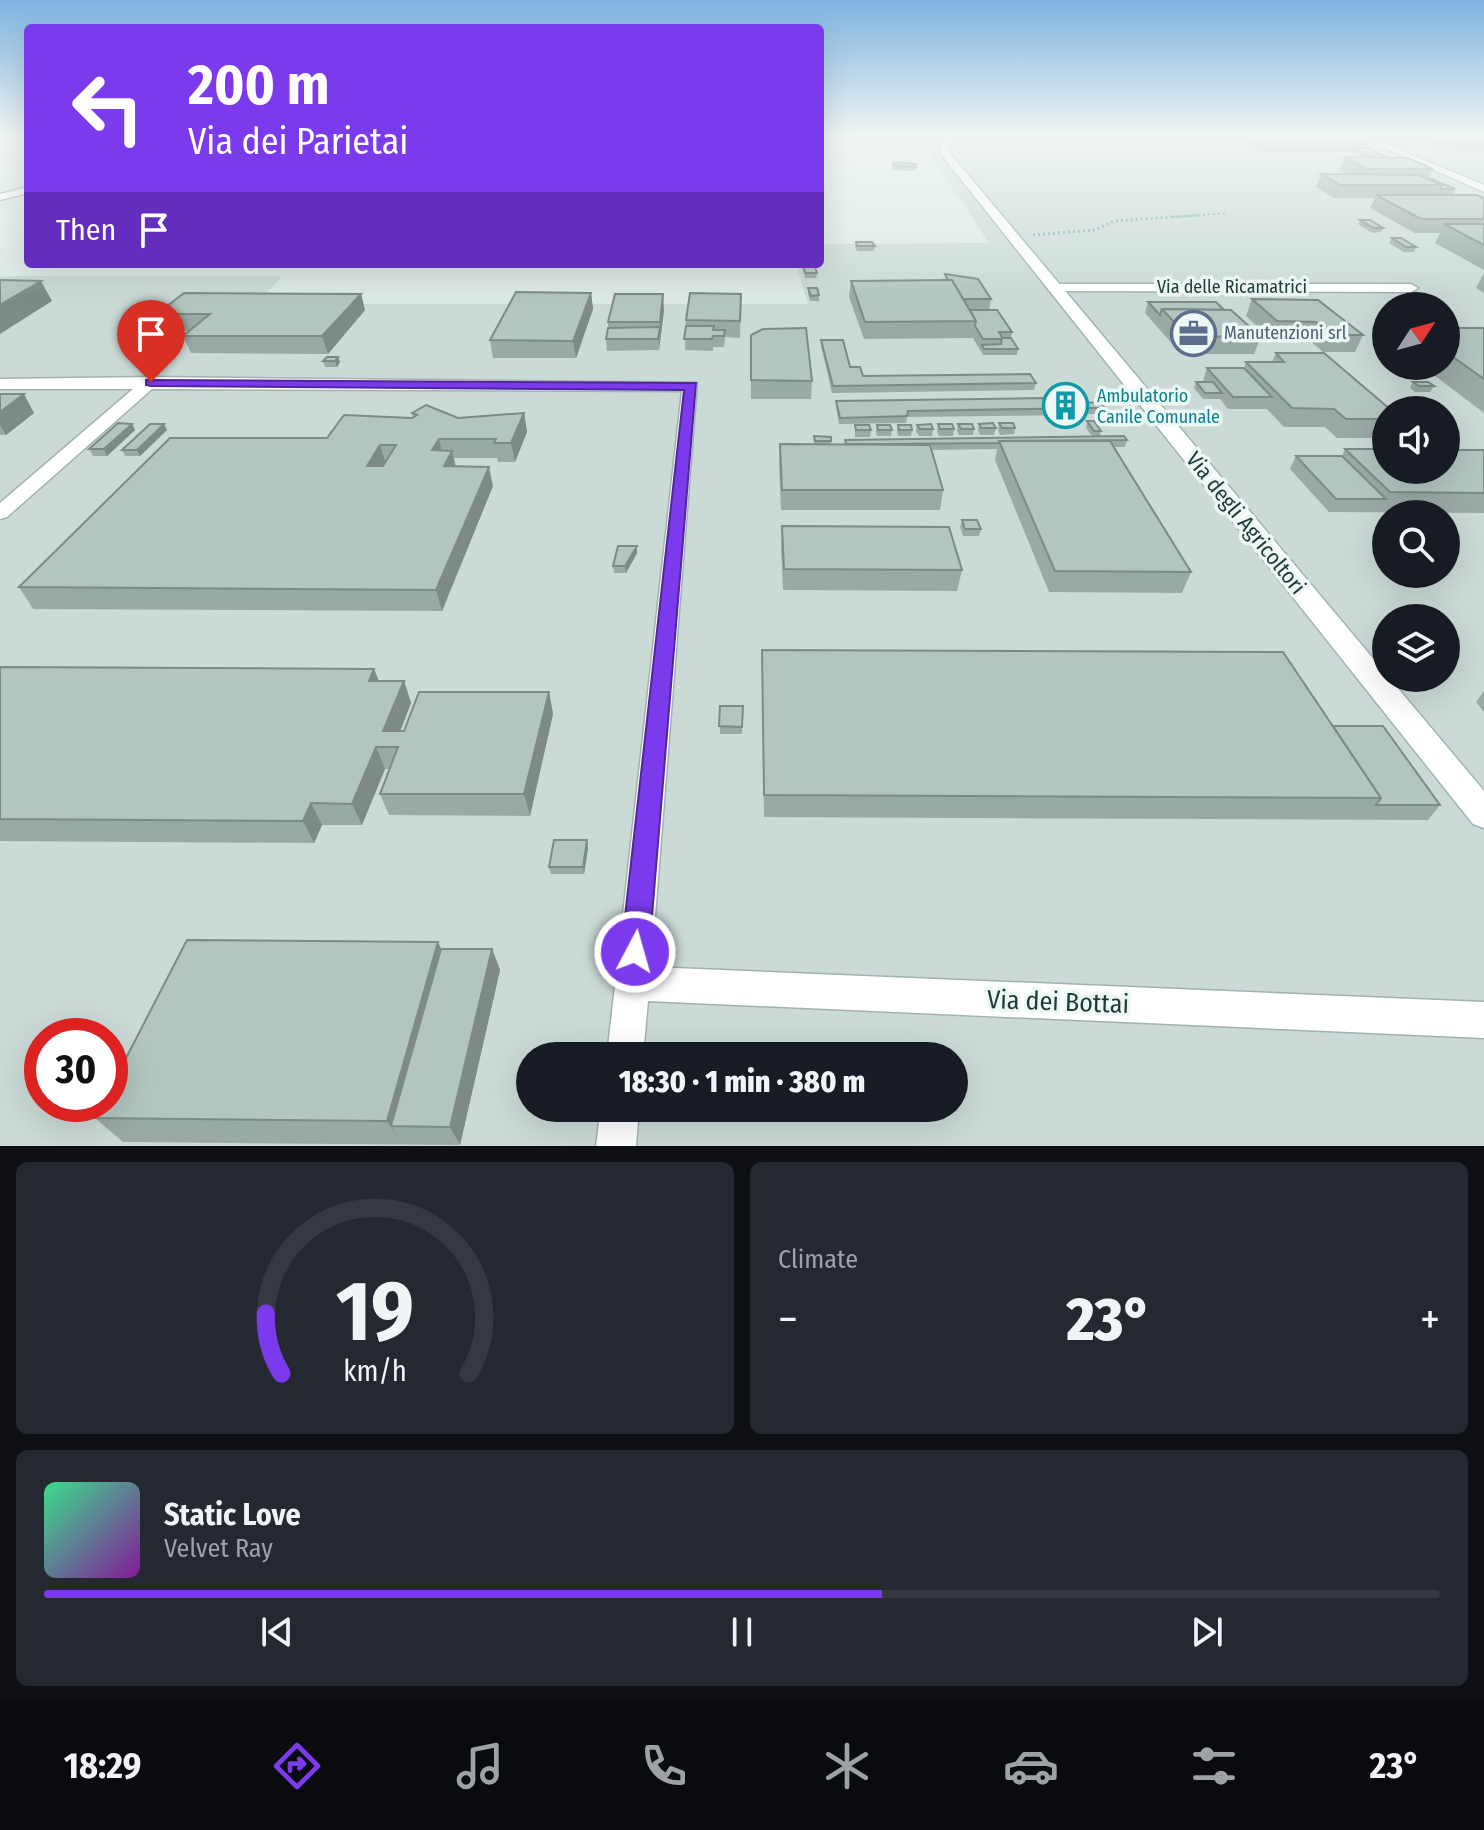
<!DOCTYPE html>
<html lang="en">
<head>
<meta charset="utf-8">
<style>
	body { margin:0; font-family:"Fira Sans Condensed",sans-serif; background:#242831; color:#f1f3f6; height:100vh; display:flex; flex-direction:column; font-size:30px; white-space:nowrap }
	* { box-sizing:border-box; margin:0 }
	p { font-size:26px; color:#9ea1a6 }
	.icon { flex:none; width:44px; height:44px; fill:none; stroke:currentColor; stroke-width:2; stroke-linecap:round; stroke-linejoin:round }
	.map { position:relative; height:1146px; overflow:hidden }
	.drawer { display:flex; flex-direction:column; gap:16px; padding:16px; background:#0d0f14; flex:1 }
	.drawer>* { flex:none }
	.top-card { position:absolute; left:24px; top:24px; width:800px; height:244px; border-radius:8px; box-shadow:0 8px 32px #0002; background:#7c3aed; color:#fff; overflow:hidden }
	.needle { width:52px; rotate:54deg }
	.controls { position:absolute; left:1372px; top:292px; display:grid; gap:16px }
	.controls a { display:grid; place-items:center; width:88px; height:88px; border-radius:50%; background:#171b24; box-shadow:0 8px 32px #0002; font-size:40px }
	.speed { position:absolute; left:24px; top:1018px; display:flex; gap:16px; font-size:40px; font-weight:700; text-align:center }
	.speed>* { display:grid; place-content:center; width:104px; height:104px; border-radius:50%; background:#171b24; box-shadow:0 8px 32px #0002; line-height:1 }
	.speed .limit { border:12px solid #d22; background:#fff; color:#111 }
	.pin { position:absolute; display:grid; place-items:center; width:68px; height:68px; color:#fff; margin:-82px -34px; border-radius:50% 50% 50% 0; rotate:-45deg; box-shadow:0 0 8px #0007 }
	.pin .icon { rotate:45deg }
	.me { position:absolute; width:88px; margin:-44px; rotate:6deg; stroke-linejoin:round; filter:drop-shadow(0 0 6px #0008) }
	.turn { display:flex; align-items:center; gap:28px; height:168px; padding:0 32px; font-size:36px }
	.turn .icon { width:104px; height:104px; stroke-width:2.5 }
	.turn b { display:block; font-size:56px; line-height:68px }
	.then { display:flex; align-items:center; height:76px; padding:0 32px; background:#0003; gap:16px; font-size:30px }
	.big { font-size:60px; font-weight:800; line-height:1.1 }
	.drawer .card { flex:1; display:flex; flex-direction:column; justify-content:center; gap:12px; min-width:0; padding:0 28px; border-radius:12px; background:#242831 }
	.drawer .dial { align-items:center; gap:0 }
	.dial svg { height:208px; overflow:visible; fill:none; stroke:#363941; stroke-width:7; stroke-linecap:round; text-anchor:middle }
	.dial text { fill:#f1f3f6; stroke:none }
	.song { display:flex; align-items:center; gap:24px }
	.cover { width:96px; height:96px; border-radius:12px; background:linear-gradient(135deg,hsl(150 70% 55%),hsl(290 70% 35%)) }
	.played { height:8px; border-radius:4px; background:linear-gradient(90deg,#7c3aed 60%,#363941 60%) }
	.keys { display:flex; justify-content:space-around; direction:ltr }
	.heat { display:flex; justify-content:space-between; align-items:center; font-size:44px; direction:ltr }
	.drawer .tiles { flex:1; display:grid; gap:16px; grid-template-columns:1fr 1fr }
	.card:last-child { grid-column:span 2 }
	.trip { position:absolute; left:516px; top:1042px; width:452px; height:80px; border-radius:40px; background:#171b24; box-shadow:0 8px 32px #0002; font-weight:800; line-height:80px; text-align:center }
	.tabs { display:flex; height:128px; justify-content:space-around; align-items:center; background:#090b0e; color:#9ea1a6 }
	.tabs .icon { width:56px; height:56px }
	.tabs .current { color:#7c3aed }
	.tabs b { font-size:36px; color:#f1f3f6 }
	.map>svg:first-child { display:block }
	.built { fill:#cbdad7; fill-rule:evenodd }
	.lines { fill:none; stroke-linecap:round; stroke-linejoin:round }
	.street-casing { stroke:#a0b2af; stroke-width:3 }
	.secondary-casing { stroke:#9bb6b3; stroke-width:3 }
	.path-far1 { stroke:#7bb0ad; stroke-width:2; stroke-dasharray:2 3; stroke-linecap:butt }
	.path { stroke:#7bb0ad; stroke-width:3; stroke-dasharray:2 3; stroke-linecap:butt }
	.street { fill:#fff; fill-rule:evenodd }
	.secondary { fill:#fff; fill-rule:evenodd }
	.wall { fill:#99a9a6 }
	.shaded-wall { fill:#7d8a87 }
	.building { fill:#b2c5c1; stroke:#7d8a87; stroke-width:2; fill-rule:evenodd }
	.route { fill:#7c3aed; stroke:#51269a; stroke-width:2 }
	.labels { text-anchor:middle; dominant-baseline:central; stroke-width:7; stroke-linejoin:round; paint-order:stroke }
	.far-street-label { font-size:18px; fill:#1e3a39; stroke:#edf7f4 }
	.far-service-label { font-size:18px; fill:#4e5e75; stroke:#edf7f4; text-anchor:start }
	.far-culture-label { font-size:18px; fill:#0d838f; stroke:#edf7f4; text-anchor:start }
	.street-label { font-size:22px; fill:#1e3a39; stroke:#edf7f4 }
	.near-street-label { font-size:26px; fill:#1e3a39; stroke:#edf7f4 }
</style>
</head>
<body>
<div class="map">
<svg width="1484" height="1146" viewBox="0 0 1484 1146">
	<rect width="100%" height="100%" fill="#ddeae7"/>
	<path class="built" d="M917,135H1484V1146H0V276H282L256,304H808L796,264H820V244L989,243ZM1386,306H1446V366H1386ZM1386,410H1446V470H1386ZM1386,514H1446V574H1386ZM1386,618H1446V678H1386ZM42,1036H110V1104H42ZM530,1056H954V1108H530Z"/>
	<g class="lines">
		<defs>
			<g id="street">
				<polygon points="1364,135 1484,185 1484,192 1364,139"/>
				<polygon points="28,187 28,193 0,200 0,194"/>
				<polygon points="1048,284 1411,284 1418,288 1411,292 1053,291 1048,290"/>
				<polygon points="151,377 697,383 651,967 1484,1002 1484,1038 648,1001 643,1056 607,1056 682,391 152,389 7,517 0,519 0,503 133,389 0,389 0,379"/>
				<polygon points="601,1108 639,1108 636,1146 596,1146"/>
			</g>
			<g id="secondary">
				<polygon points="953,135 977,135 950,141 948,151 1484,791 1484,828 1473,824 940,153 943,137"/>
				<polygon points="1346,135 1407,135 1403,138"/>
			</g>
		</defs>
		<use href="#street" class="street-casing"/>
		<use href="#secondary" class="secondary-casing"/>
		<polyline class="path-far1" points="1173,217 1227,213"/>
		<polyline class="path" points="1033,235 1095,230 1114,221 1201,215"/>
		<use href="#street" class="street"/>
		<use href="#secondary" class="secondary"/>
	</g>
	<g class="wall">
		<polygon points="1244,135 1350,135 1369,144 1367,148 1388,158 1433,169 1429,179 1455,189 1452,195 1484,198 1484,270 1435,243 1440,233 1415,233 1370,208 1375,198 1334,198 1316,187 1321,174 1348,174 1339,170 1344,157 1362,157 1351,152 1263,152 1242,140"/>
		<polygon points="1444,135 1484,135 1484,151 1462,151 1450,146 1437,146 1428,142 1429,138 1442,138"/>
		<polygon points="893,162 916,164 915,171 892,170"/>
		<polygon points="1360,220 1383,228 1381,232 1372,233 1358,224"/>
		<polygon points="1392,238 1416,247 1414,252 1404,252 1389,243"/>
		<polygon points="856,242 875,246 874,251 857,251 855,247"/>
		<polygon points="803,264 817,273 816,278 805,278"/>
		<polygon points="1484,273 1484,293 1476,288"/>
		<polygon points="945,274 991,299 989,310 1012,332 1011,338 1018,349 1017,355 983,355 973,338 864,339 849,297 851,281 945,280"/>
		<polygon points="808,288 819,295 819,301 810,301 808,293"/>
		<polygon points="591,293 593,309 576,358 493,358 490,340"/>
		<polygon points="361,294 365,310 328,354 191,353 183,336 190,331 164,331 157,314"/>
		<polygon points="741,294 740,338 725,337 724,347 713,347 713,351 685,350 686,320"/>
		<polygon points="1252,299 1363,335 1355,352 1323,352 1308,339 1270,338 1246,316"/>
		<polygon points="1148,302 1224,310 1261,337 1254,354 1181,354 1145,313"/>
		<polygon points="664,310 659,350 607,351 606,339 608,328 608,322"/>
		<polygon points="1446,328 1484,328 1484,413 1422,366 1446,366"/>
		<polygon points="751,335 812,381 811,399 751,399"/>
		<polygon points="821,340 850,367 863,376 1036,383 1034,390 832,393 821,346"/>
		<polygon points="1276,353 1386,410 1386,438 1337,438 1325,427 1284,427 1267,409 1228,409 1220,399 1203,399 1194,388 1196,382 1205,382 1203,380 1207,368 1244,368 1246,362 1272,362"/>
		<polygon points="338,357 340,362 337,367 325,367 323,361"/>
		<polygon points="1413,382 1434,386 1430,392 1415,392 1410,388"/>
		<polygon points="0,394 34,413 6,435 0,435"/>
		<polygon points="1054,395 1084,408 1085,403 1105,408 1103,414 1087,414 1084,410 1082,415 907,417 906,423 839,424 836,407 836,401 1054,404 1052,401"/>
		<polygon points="412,413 458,418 524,413 527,432 515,462 498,462 497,458 454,458 456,467 493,486 442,611 33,609 19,587 413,417"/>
		<polygon points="1087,421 1101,431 1100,436 1127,440 1125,447 1114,447 1191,572 1182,593 1049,592 995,460 997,449 931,450 943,490 940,510 781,510 779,463 780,444 814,444 814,436 831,437 831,444 845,444 845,440 1092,436 1086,428"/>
		<polygon points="999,423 1015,428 1014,434 1000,435 998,430"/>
		<polygon points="132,424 135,430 107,456 93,456 89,449"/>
		<polygon points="164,424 167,430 140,456 125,456 122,450"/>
		<polygon points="938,424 954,429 953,436 939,436 937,431"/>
		<polygon points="958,424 974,429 973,435 959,435 957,431"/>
		<polygon points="979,424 996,428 994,435 980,435 978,430"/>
		<polygon points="855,425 871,430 870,437 855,437"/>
		<polygon points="877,425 892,430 891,436 877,436 876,432"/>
		<polygon points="898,425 912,430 911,436 898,436 897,431"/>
		<polygon points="917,425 933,429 932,436 919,436 916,431"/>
		<polygon points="1345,449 1484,450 1484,513 1329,512 1290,469 1296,456 1342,456"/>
		<polygon points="962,520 981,529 979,536 963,536 960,527"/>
		<polygon points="782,526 962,570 957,591 783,590 781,546"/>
		<polygon points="637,553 626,573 614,573 613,566"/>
		<polygon points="762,650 1333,726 1440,805 1428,820 764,817"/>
		<polygon points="0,667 374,669 379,681 404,681 411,703 400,731 549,692 553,714 530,816 389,815 380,794 389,769 385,769 362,825 322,825 314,843 0,841"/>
		<polygon points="1484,691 1484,712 1476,702"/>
		<polygon points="720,706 743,706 742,734 720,734"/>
		<polygon points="587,840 588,848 584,874 551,874 549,867"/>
		<polygon points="438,942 441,949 492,949 500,970 460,1145 123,1142 95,1118"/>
	</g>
	<g class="shaded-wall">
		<polygon points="41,281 52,301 0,334 0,305"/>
		<polygon points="591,293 593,309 576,358 573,341"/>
		<polygon points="361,294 365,310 328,354 322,336"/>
		<polygon points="663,294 664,310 659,350 660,322"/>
		<polygon points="338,357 340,362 337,367 335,361"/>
		<polygon points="24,394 34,413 6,435 0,425 0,412"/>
		<polygon points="524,413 527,432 515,462 511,443"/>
		<polygon points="132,424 135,430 107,456 104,449"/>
		<polygon points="164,424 167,430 140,456 137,450"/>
		<polygon points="439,439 443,458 432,450"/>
		<polygon points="380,445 386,464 373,486 367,466"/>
		<polygon points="452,451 456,470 444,466"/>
		<polygon points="489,467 493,486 442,611 436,590"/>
		<polygon points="637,546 637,553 626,573 625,566"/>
		<polygon points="374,669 382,690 369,681"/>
		<polygon points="404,681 411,703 394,747 383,731"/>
		<polygon points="549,692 553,714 530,816 524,794"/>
		<polygon points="376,747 385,769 362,825 352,804"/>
		<polygon points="311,803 322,825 314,843 303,821"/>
		<polygon points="587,840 588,848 584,874 583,867"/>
		<polygon points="438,942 450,969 391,1126 403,1144 387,1121"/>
		<polygon points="492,949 500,970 460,1145 450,1127"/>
	</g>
	<g class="building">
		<polygon points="1257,135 1340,135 1351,140 1267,140"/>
		<polygon points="1340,135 1350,135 1369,144 1350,144 1351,140"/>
		<polygon points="1446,135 1484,135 1484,143 1466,143"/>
		<polygon points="1429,138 1442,138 1452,142 1439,142"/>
		<polygon points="1352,148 1367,148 1388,158 1372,158"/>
		<polygon points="1344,157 1408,158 1433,169 1367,169"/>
		<polygon points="893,162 916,164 916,167 893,165"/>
		<polygon points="1321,174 1419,175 1442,185 1340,185"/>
		<polygon points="1428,179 1432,179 1455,189 1440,189 1442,185"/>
		<polygon points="1376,195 1477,195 1484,198 1484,219 1421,219"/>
		<polygon points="1360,220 1370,220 1383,228 1374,228"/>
		<polygon points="1444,224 1484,224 1484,245"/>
		<polygon points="1392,238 1401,238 1416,247 1406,247"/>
		<polygon points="856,242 872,242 875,246 857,246"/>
		<polygon points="803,264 814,264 817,273 805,273"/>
		<polygon points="945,274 978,279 991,299 963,299 952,280 948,280"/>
		<polygon points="0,280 41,281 0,305"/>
		<polygon points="952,280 976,321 865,322 851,281"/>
		<polygon points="808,288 817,288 819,295 811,296"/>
		<polygon points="516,292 591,293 573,341 490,340"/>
		<polygon points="184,293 361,294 322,336 183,336 210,314 157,314"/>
		<polygon points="690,293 741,294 740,321 686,320"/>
		<polygon points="615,294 663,294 660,322 608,322"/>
		<polygon points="1252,299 1318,300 1363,335 1331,335 1316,322 1277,321"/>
		<polygon points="1148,302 1216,302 1224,310 1162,309 1160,315"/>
		<polygon points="1162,309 1231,310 1261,337 1187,336"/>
		<polygon points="970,310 997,310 1012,332 999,332 1003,339 983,339 975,326 976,321"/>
		<polygon points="686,326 714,326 713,330 725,330 724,336 713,336 712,339 684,339"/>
		<polygon points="660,327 658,339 606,339 608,328"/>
		<polygon points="806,328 812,381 751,380 751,335 763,329"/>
		<polygon points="1446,328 1484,328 1484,379 1446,352"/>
		<polygon points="1002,338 1011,338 1018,349 984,349 982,345 1001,344"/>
		<polygon points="821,340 843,340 850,367 860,367 863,376 1030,374 1036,383 833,386"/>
		<polygon points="1276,353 1324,353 1391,410 1386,410 1386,419 1346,419 1334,409 1292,408 1246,362 1284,362"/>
		<polygon points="327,357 338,357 335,361 323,361"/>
		<polygon points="1207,368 1244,368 1272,397 1233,397"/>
		<polygon points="1196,382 1213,382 1222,393 1205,393"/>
		<polygon points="1413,382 1428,382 1434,386 1419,386"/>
		<polygon points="0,394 24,394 0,412"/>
		<polygon points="1054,395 1075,395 1084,408 908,411 907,416 840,418 836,401 1045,398 1050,404 1059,404"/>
		<polygon points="1101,402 1105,408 1089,408 1085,403"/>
		<path d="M426,405L458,418L524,413L511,443H494L496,439H439L432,450L452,451L444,466L489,467L436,590L19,587L170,438H327L344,415L412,418L417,415L412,413ZM380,445H396L383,466H367Z"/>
		<polygon points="1087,421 1094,421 1101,431 1094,431"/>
		<polygon points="118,423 132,424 104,449 89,449"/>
		<polygon points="993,423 996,428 981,428 979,424"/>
		<polygon points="999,423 1013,423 1015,428 1002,428"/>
		<polygon points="150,424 164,424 137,450 122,450"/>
		<polygon points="931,424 933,429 920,429 917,425"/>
		<polygon points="938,424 952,424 954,429 940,429"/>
		<polygon points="958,424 972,424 974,429 961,429"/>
		<polygon points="855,425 869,425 871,430 856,430"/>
		<polygon points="877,425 890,425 892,430 878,430"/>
		<polygon points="898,425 911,425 912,430 899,430"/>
		<polygon points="814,436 831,437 831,441 815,441"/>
		<polygon points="1124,436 1127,440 999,441 1000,443 880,444 846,444 845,440"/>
		<polygon points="999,441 1110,441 1191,572 1055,571"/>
		<polygon points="780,444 930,445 943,490 782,490"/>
		<polygon points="1345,449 1386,449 1386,470 1446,470 1446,450 1484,450 1484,493 1390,492"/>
		<polygon points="1296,456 1342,456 1386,499 1336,499"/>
		<polygon points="962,520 977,520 981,529 965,529"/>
		<polygon points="782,526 949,527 962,570 784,569"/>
		<polygon points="618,546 637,546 625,566 613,566"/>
		<polygon points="762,650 1283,652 1381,798 764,795"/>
		<polygon points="0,667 374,669 369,681 404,681 383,731 404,731 419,692 549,692 524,794 380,794 398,747 376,747 352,804 311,803 303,821 0,819"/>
		<polygon points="720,706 743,706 742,727 719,726"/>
		<polygon points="1333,726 1383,726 1440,805 1376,805 1381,798"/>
		<polygon points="554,840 587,840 583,867 549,867"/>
		<polygon points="187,940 438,942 387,1121 95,1118 102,1104 110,1104 110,1089"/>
		<polygon points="441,949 492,949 450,1127 391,1126"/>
	</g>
	<linearGradient id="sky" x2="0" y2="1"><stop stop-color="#7eb3e0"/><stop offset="0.46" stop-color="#f0f6f4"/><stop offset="1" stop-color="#f0f6f4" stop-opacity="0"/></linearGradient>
	<rect width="1484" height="296" fill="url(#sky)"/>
	<polygon class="route" points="146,380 696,383 649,952 645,961 635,965 626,961 621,952 684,390 151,386 146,385"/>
	<defs>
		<symbol id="office-ring" viewBox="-11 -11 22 22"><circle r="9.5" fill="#edf7f4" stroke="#5c6f8a" stroke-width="1.5"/><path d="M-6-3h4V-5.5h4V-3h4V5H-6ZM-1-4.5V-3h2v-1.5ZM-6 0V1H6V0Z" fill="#5c6f8a"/></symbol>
		<symbol id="building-ring" viewBox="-11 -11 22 22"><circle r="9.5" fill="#edf7f4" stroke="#0f9aa8" stroke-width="1.5"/><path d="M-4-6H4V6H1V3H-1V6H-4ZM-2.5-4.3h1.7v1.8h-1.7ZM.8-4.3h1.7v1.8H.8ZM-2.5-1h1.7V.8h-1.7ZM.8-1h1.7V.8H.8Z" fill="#0f9aa8"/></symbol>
	</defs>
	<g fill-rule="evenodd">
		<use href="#office-ring" x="1168" y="308" width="51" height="51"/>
		<use href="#building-ring" x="1040" y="380" width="51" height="51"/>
	</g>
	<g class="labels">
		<g class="far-street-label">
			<text x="1232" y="287">Via delle Ricamatrici</text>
		</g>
		<g class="far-service-label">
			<text x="1224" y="333">Manutenzioni srl</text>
		</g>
		<g class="far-culture-label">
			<text x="1097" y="396">Ambulatorio<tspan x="1097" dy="21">Canile Comunale</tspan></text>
		</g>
		<g class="street-label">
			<text transform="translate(1246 523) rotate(51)">Via degli Agricoltori</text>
		</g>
		<g class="near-street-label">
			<text transform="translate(1058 1002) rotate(2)">Via dei Bottai</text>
		</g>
	</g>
</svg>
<div class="controls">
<a><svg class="needle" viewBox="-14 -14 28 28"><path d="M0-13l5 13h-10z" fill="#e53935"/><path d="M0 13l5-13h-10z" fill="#9ea1a6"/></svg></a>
<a><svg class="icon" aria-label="sound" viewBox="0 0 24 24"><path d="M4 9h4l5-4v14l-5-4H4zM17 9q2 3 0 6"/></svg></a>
<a><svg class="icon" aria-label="search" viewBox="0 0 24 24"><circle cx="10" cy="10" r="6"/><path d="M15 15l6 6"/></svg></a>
<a><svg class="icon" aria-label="layers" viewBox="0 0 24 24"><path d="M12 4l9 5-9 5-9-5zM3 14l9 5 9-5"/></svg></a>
</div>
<div class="speed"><div class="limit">30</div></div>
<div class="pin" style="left:151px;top:382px;background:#d93025"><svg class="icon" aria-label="arrive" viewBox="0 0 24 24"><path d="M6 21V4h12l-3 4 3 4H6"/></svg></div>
<svg class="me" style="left:635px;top:952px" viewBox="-20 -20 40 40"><circle r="17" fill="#7c3aed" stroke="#fff" stroke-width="3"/><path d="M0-11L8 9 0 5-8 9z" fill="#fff"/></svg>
<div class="trip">18:30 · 1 min · 380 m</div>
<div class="top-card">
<div class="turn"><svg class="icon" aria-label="left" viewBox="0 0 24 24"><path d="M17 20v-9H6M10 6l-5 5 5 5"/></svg><div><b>200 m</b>Via dei Parietai</div></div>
<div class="then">Then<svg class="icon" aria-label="arrive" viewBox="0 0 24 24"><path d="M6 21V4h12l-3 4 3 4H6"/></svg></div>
</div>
</div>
<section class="drawer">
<div class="tiles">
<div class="card dial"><svg viewBox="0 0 100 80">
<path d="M14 69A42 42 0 1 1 86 69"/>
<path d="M14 69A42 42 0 0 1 8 46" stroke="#7c3aed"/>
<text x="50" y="56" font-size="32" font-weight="700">19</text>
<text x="50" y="72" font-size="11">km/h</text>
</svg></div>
<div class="card"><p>Climate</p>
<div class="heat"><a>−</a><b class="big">23°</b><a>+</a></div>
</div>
<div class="card">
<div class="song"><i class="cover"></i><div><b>Static Love</b><p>Velvet Ray</p></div></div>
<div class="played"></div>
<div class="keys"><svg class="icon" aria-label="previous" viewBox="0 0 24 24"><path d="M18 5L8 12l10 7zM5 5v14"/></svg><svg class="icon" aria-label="pause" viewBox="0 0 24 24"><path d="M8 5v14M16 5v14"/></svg><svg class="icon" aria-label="next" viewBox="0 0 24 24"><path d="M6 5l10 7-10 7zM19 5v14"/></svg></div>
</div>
</div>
</section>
<nav class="tabs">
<b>18:29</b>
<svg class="icon current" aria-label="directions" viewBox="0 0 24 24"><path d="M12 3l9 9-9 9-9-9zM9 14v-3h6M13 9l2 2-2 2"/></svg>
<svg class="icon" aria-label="music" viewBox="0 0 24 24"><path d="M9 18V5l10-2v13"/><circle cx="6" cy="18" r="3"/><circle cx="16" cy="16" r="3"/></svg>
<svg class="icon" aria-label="phone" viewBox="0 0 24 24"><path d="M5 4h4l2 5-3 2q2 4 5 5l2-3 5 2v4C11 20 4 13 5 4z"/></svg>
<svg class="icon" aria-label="climate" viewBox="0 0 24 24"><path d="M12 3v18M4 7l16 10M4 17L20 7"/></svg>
<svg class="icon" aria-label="car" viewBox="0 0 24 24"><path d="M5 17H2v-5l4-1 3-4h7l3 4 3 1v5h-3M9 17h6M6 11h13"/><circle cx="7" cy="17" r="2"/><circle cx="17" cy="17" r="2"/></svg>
<svg class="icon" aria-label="filters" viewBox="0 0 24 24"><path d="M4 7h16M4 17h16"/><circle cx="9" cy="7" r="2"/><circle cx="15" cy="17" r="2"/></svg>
<b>23°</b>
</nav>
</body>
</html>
